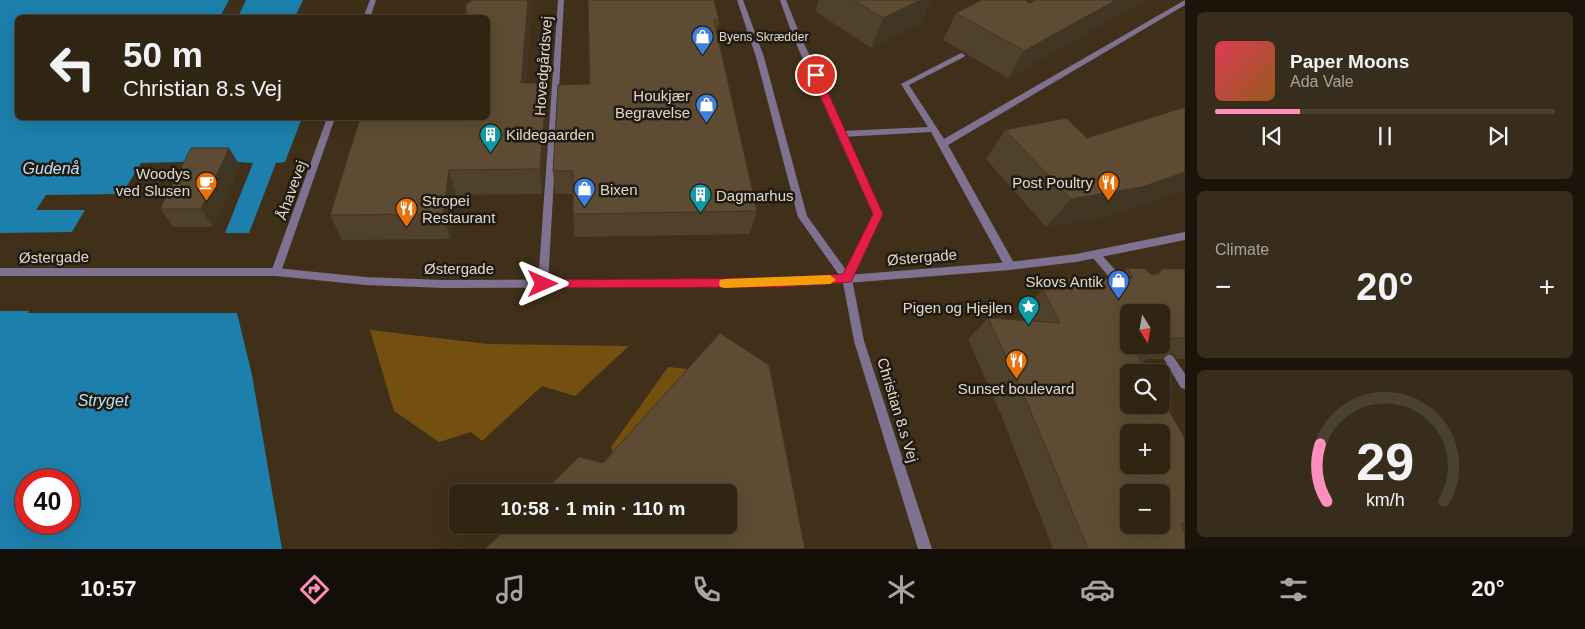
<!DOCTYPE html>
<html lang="en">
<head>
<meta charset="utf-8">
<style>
	body { margin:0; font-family:Helvetica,sans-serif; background:#382c1c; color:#f1f3f6; height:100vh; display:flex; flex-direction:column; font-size:19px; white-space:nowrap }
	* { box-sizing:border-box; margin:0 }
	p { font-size:16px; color:#a8a4a0 }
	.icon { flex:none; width:28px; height:28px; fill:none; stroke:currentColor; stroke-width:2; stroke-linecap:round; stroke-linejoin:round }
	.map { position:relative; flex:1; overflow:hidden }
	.panel { display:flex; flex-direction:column; gap:12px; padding:12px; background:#1a140a; width:400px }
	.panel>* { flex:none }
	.hud { position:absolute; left:15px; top:15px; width:475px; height:105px; border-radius:8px; box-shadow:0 5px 20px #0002,0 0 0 1px #4b4133; background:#302413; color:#f1f3f6; overflow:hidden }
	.needle { width:32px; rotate:169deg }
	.fabs { position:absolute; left:1120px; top:304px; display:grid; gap:10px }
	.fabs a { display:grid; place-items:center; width:50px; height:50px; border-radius:8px; background:#302413; box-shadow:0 5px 20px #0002,0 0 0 1px #4b4133; font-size:25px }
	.speed { position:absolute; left:15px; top:469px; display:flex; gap:10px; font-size:25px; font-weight:700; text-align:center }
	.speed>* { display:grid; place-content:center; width:65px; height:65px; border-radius:50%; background:#302413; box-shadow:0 5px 20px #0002,0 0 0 1px #4b4133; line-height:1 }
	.speed .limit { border:8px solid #d22; background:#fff; color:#111 }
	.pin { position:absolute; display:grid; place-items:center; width:42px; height:42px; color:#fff; margin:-21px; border:2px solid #fff; border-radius:50%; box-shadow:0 1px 5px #0007 }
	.me { position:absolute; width:55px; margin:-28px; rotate:90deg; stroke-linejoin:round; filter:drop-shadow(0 0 4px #0008) }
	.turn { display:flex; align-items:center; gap:18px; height:105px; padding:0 25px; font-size:22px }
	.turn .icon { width:65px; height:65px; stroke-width:2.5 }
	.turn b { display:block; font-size:35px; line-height:42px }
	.big { font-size:38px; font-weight:600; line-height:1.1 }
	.panel .card { flex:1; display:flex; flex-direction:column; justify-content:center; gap:8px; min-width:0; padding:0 18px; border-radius:8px; background:#382c1c }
	.panel .dial { align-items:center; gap:0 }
	.dial svg { height:130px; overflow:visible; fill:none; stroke:#4b4133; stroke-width:7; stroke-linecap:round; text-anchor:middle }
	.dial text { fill:#f1f3f6; stroke:none }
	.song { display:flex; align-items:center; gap:15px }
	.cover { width:60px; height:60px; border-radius:8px; background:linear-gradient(135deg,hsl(350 70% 55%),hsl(30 70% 35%)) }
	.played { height:5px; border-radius:2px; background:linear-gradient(90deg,#fe8ebc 25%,#4b4133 25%) }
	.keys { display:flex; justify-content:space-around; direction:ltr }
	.heat { display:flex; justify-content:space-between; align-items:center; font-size:28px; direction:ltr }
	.trip { position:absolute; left:449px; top:484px; width:288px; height:50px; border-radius:8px; background:#302413; box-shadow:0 5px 20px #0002,0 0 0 1px #4b4133; font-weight:600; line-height:50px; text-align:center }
	.menu { display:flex; height:80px; justify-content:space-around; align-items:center; background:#130e08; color:#a8a4a0 }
	.menu .icon { width:35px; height:35px }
	.menu .active { color:#fe8ebc }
	.menu b { font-size:22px; color:#f1f3f6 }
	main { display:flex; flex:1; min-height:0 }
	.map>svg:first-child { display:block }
	.green { fill:#734f10 }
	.water { fill:#1d7fac; fill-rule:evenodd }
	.pier { fill:#403019 }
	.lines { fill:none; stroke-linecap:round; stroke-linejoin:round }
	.service { fill:#7f7291; fill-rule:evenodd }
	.minor { fill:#7f7291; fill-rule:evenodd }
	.tertiary { fill:#7f7291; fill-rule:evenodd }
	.wall { fill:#50412c }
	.shaded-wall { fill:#413524 }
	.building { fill:#5d4c33; stroke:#413524; fill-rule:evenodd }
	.route { fill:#e11d48; stroke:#92132f }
	.slow { fill:#f59e0b }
	.labels { text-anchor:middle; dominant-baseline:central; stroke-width:5; stroke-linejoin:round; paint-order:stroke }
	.far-poi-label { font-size:12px; fill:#e1d7c9; stroke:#211a10; text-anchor:start }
	.street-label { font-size:15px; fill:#e1d7c9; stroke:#211a10 }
	.poi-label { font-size:15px; fill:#e1d7c9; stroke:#211a10; text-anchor:end }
	.water-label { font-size:16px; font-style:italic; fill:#b8e2fb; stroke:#211a10 }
</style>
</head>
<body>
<main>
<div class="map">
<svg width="1185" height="549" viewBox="0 0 1185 549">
	<rect width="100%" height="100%" fill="#403019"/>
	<g class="green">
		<polygon points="370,330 488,344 629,346 575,396 542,386 482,441 471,432 439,442 394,411"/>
		<polygon points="668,367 699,370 617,462 611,447"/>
	</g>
	<path class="water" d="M0,0H303L295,17L18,18V118H302L285,162L276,163L249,233H225L253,163L222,161L141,163L122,194L94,195L73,230L28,313H237L252,375L282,549H0ZM26,480H69V522H26Z"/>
	<g class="pier">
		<polygon points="229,0 246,0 238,17 220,17"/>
		<polygon points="122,194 121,197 96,197 88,210 36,210 46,195"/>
		<polygon points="74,232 32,311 59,311 0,311 0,233"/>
	</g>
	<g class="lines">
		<g class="service">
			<polygon points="1185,0 1185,5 948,145 1014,263 1015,266 1014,269 1006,269 931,132 842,137 838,134 842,131 928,127 901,84 961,53 965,55 964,57 909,85 944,139"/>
			<polygon points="1096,251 1099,252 1129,285 1130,288 1129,291 1121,291 1093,258 1091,255 1093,252"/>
			<polygon points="1169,354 1173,356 1185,374 1185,389 1181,388 1164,359 1165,356"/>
		</g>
		<g class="minor">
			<polygon points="370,0 376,0 370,18 363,18"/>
			<polygon points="558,0 564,0 548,284 547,287 539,287 538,284"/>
			<polygon points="327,118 335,118 281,272 280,275 272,275 271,272"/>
			<polygon points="1185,232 1185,240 1076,262 1010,270 847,283 843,282 842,279 843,276 847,275 1010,262 1076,254"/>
		</g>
		<polygon class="tertiary" points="737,0 743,0 764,57 807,216 846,270 873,214 793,37 780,0 786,0 801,37 883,214 852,279 864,341 932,549 918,549 854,341 843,283 780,287 443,288 365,285 276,276 0,276 0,268 276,268 365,277 443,280 780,279 839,275 798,217 756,57"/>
	</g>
	<g class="wall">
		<polygon points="532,0 526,83 548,109 542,194 456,195 450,239 342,240 330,215 488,118 488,18 467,18 465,6"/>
		<polygon points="588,0 719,20 717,32 757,211 750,234 574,237 573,194 555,194 553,171 589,84"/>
		<polygon points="819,0 931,0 921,23 871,48 815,11"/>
		<polygon points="1036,0 1145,0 1008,78 943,40 956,13 1030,3"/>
		<polygon points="1005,130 1087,138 1182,191 1114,215 1046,227 986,159"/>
		<polygon points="229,148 240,166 213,227 174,227 160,209"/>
		<polygon points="1127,268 1151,274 1156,274 1162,269 1185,269 1185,359 1177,359 1174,354 1171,353 1162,359 1148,359 1142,363 1185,439 1185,549 1053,549 1000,412 968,339 988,318 1025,320 1021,312 1043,290 1056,289 1067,279 1116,278"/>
	</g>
	<g class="shaded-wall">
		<polygon points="528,0 532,0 524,109 521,83"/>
		<polygon points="921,0 931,0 921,23 871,48 883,18"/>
		<polygon points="1116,0 1145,0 1008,78 1024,51"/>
		<polygon points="547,83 548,109 542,194 540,169"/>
		<polygon points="229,148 240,166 213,227 201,209"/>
		<polygon points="449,170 456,195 450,239 443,214"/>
		<polygon points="1185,172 1185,189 1182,191 1114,215 1046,227 1071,199"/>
	</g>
	<g class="building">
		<polygon points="472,0 528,0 521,83 547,83 540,169 449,170 443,214 330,215 360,118 488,118 488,18 468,18 465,6"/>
		<polygon points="588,0 714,0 719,20 714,20 757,211 573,214 573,171 553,171 558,85 590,84"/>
		<polygon points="853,0 921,0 883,18"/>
		<polygon points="982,0 1025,0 1030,3 1036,0 1116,0 1024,51 956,13"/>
		<polygon points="1185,107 1185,172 1142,187 1071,199 1005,130 1066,118 1087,138"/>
		<polygon points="191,148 229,148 201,209 160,209"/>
		<path d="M1127,268L1145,269L1151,274H1159L1162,269H1185V338H1165L1164,348H1134L1147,372H1129V405H1161V397L1185,439V524H1181L1185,533V549H1088L1023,393L988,318L1060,323L1043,290L1073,289L1067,279L1133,278ZM1129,312H1161V345H1129ZM1129,432H1161V465H1129ZM1129,492H1161V525H1129Z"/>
		<polygon points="720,333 769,365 805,549 485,549 510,525 728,525 728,492 543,492 579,457 603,463"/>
	</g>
	<polygon class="route" points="816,72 820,75 883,214 851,282 780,287 539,288 537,284 539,281 543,280 780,278 843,274 873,214 811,75"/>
	<polygon class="slow" points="830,275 836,280 830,284 725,288 720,287 719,283 720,280 725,279"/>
	<defs>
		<symbol id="shop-pin" viewBox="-11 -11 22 30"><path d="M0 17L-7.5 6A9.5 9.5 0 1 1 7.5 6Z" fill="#3f7fe0" stroke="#211a10"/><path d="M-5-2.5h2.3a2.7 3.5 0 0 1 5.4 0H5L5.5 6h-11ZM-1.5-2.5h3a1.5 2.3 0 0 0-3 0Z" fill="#fff"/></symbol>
		<symbol id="building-pin" viewBox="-11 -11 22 30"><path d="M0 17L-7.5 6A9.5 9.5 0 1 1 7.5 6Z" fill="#0f9aa8" stroke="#211a10"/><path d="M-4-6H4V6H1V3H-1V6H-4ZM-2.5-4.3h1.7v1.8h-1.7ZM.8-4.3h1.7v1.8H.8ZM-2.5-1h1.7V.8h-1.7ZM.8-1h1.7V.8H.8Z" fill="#fff"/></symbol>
		<symbol id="cafe-pin" viewBox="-11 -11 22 30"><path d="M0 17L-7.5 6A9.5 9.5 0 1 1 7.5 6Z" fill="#e8710a" stroke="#211a10"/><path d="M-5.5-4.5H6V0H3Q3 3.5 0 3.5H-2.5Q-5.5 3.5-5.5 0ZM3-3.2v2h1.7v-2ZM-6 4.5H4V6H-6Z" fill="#fff"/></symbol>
		<symbol id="restaurant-pin" viewBox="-11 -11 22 30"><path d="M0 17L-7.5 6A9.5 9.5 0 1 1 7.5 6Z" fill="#e8710a" stroke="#211a10"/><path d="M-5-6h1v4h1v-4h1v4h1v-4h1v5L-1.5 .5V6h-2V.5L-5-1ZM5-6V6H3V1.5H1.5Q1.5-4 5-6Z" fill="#fff"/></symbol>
		<symbol id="sight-pin" viewBox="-11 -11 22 30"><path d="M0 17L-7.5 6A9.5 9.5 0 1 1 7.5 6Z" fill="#0f9aa8" stroke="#211a10"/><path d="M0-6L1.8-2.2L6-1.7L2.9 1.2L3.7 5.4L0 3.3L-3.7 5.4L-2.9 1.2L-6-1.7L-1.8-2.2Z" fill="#fff"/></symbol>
	</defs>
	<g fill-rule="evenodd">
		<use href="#shop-pin" x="690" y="24" width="25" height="34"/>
		<use href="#shop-pin" x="694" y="92" width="25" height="34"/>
		<use href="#building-pin" x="478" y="122" width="25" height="34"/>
		<use href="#cafe-pin" x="194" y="170" width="25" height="34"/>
		<use href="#restaurant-pin" x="1096" y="170" width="25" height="34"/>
		<use href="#shop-pin" x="572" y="176" width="25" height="34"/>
		<use href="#building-pin" x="688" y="182" width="25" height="34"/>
		<use href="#restaurant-pin" x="394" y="196" width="25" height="34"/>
		<use href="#shop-pin" x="1106" y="268" width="25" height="34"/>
		<use href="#sight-pin" x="1016" y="294" width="25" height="34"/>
		<use href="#restaurant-pin" x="1004" y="348" width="25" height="34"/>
	</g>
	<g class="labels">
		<g class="far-poi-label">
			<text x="719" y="37">Byens Skrædder</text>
		</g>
		<g class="street-label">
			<text transform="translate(543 66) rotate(-86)">Hovedgårdsvej</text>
			<text transform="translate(291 190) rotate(-70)">Åhavevej</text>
			<text transform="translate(54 257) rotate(-1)">Østergade</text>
			<text transform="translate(922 257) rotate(-5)">Østergade</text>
			<text x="459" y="268">Østergade</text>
			<text transform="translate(898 410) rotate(73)">Christian 8.s Vej</text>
		</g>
		<g class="poi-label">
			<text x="690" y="95">Houkjær<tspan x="690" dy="17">Begravelse</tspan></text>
			<text x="506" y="134" text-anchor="start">Kildegaarden</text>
			<text x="190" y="173">Woodys<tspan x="190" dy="17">ved Slusen</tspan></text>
			<text x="1093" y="182">Post Poultry</text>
			<text x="600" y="189" text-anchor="start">Bixen</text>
			<text x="716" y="195" text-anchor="start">Dagmarhus</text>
			<text x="422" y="200" text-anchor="start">Stropei<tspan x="422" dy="17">Restaurant</tspan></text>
			<text x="1103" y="281">Skovs Antik</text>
			<text x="1012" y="307">Pigen og Hjejlen</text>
			<text x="1016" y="388" text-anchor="middle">Sunset boulevard</text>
		</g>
		<g class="water-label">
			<text x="51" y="168">Gudenå</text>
			<text x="103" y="400">Stryget</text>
		</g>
	</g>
</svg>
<div class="fabs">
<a><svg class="needle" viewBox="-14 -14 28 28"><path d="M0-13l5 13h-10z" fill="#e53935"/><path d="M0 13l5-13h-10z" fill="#a8a4a0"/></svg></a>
<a><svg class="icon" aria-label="search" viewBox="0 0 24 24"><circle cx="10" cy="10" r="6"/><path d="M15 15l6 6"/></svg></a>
<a>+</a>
<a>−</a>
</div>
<div class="speed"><div class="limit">40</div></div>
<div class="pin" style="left:816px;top:75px;background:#d93025"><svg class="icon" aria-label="arrive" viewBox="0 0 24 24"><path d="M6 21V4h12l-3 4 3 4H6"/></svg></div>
<svg class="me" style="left:543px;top:284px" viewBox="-20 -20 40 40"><path d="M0-17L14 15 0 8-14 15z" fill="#e11d48" stroke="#fff" stroke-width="4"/></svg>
<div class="trip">10:58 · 1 min · 110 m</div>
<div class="hud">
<div class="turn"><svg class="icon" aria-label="left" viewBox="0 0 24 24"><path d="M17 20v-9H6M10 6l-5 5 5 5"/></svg><div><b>50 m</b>Christian 8.s Vej</div></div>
</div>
</div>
<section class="panel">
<div class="card">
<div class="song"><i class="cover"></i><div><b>Paper Moons</b><p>Ada Vale</p></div></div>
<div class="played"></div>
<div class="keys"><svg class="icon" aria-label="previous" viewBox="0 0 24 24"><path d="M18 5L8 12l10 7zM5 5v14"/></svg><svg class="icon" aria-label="pause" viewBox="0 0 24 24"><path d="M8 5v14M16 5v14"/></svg><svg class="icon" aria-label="next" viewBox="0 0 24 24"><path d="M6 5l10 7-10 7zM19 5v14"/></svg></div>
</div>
<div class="card"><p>Climate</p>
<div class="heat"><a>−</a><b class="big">20°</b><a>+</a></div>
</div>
<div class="card dial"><svg viewBox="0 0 100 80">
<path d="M14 69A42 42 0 1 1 86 69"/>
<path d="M14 69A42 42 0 0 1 10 34" stroke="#fe8ebc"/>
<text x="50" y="56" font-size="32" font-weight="700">29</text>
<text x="50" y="72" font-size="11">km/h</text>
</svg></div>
</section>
</main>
<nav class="menu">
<b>10:57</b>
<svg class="icon active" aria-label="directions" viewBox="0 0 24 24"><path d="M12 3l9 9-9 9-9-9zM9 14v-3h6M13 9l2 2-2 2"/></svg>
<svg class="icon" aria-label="music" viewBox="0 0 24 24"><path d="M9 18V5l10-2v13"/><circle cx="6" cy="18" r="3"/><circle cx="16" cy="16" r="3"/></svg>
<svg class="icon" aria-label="phone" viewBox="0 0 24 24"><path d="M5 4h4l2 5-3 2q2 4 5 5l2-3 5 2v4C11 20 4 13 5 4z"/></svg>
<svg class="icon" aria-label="climate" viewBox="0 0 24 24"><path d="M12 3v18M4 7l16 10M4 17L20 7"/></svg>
<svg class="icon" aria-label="car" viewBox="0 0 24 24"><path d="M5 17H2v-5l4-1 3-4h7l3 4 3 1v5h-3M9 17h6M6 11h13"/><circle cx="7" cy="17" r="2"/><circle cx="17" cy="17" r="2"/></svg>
<svg class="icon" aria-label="filters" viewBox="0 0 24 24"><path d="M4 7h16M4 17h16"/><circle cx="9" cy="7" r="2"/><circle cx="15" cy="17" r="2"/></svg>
<b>20°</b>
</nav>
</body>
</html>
